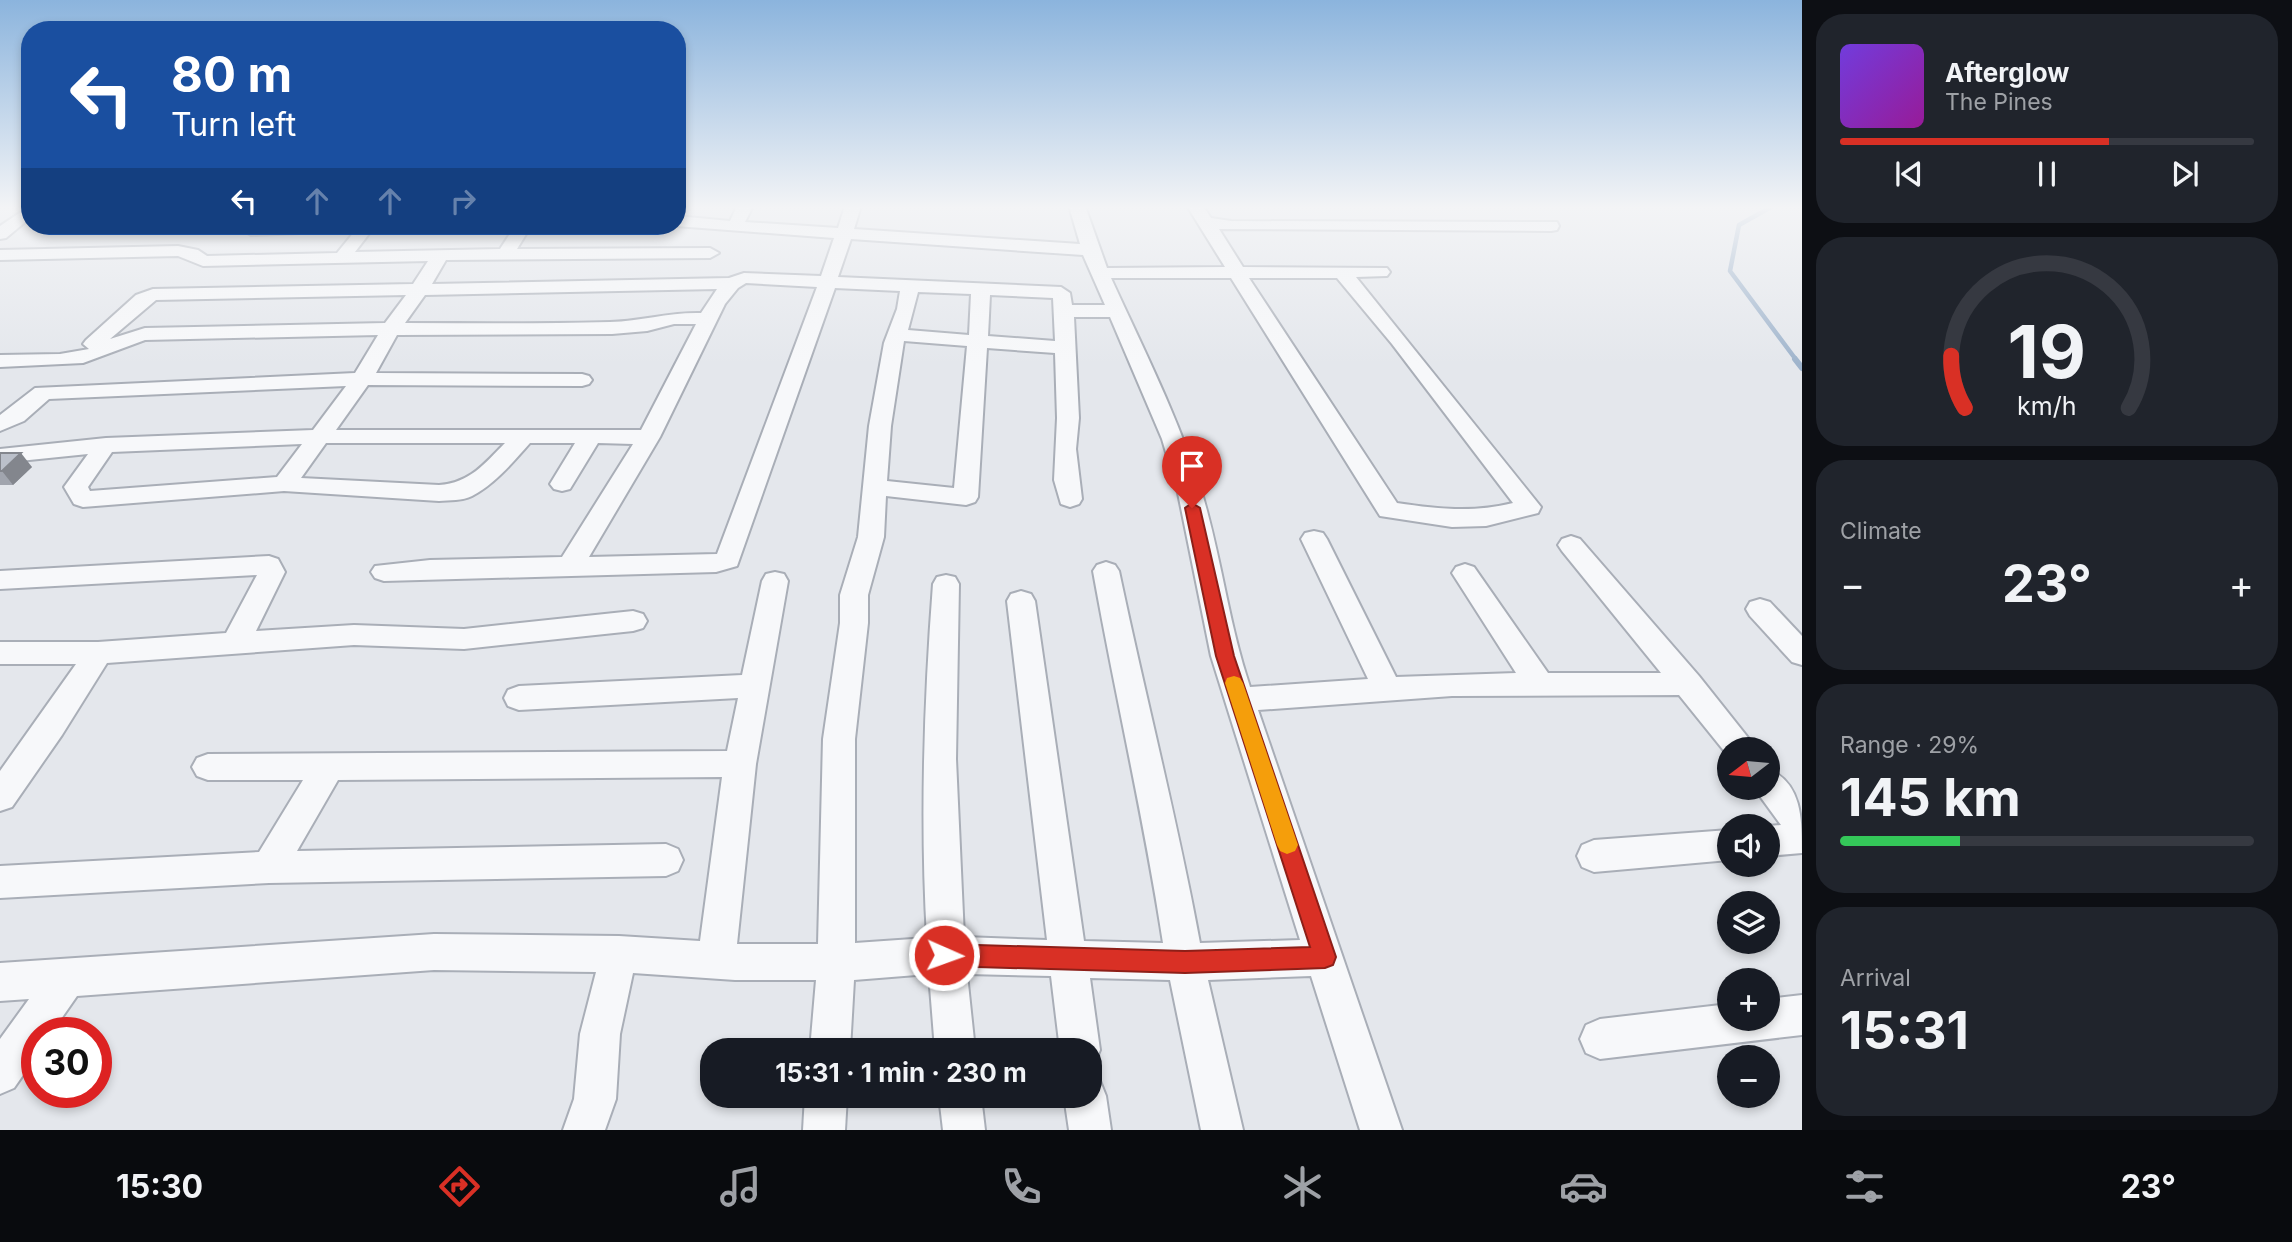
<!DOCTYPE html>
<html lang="en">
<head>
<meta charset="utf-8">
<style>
	body { margin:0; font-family:Inter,sans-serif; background:#20242c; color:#f1f3f6; height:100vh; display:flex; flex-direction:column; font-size:26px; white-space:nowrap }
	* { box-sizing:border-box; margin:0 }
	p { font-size:23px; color:#9ea1a6 }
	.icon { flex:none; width:38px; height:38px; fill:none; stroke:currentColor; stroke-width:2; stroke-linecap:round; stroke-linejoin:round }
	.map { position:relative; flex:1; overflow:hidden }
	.side { display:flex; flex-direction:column; gap:14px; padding:14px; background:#0d0f14; width:490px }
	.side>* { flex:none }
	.banner { position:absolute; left:21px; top:21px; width:665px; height:214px; border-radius:28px; box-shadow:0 4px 10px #0003; background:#1a4fa0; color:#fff; overflow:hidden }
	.needle { width:46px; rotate:254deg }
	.tools { position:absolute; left:1717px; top:737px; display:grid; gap:14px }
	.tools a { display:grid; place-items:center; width:63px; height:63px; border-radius:50%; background:#171b24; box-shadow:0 4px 10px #0003; font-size:35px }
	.speed { position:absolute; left:21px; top:1017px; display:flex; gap:14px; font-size:35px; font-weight:700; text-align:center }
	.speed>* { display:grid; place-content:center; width:91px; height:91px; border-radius:50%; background:#171b24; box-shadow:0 4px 10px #0003; line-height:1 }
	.speed .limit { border:10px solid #d22; background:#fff; color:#111 }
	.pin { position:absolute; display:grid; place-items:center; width:60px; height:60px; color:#fff; margin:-72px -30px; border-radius:50% 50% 50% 0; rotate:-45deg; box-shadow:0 0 7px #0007 }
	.pin .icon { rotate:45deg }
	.me { position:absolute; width:77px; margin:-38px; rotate:92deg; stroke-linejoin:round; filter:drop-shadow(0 0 5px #0008) }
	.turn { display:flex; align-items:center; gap:24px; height:147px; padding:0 35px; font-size:32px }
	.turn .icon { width:91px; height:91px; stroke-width:2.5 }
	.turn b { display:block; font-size:49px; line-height:60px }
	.lanes { display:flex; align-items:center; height:66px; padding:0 35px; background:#0003; justify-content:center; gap:35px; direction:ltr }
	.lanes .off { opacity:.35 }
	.big { font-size:52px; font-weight:700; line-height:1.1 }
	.side .widget { flex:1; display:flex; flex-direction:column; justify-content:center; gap:10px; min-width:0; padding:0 24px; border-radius:28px; background:#20242c }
	.side .dial { align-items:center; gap:0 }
	.dial svg { height:182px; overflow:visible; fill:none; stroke:#363941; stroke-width:7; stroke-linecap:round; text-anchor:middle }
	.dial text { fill:#f1f3f6; stroke:none }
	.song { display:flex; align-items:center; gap:21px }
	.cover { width:84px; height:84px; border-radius:10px; background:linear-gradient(135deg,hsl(260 70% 55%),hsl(300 70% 35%)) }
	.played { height:7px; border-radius:4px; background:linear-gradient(90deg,#d93025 65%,#363941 65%) }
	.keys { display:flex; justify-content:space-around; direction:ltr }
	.heat { display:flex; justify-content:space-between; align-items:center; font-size:38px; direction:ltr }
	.charge { height:10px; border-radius:5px; background:linear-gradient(90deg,#34c759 29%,#363941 0) }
	.trip { position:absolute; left:700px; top:1038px; width:402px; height:70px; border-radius:28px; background:#171b24; box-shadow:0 4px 10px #0003; font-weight:700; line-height:70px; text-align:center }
	.tabs { display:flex; height:112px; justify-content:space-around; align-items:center; background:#090b0e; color:#9ea1a6 }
	.tabs .icon { width:49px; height:49px }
	.tabs .on { color:#d93025 }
	.tabs b { font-size:32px; color:#f1f3f6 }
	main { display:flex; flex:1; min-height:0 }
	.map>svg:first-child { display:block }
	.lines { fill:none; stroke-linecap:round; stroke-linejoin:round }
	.stream-far1 { stroke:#9fb4cc; stroke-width:4.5 }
	.stream { stroke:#9fb4cc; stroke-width:6 }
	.minor-casing { stroke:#a9aeb7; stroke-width:4 }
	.minor { fill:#f7f8fa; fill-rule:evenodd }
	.wall { fill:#a1a5ae }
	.shaded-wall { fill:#83868d }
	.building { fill:#bbc0ca; stroke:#83868d; stroke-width:2 }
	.route { fill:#d93025; stroke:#8d1f18; stroke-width:2 }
	.slow { fill:#f59e0b }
</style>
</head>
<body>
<main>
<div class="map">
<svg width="1802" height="1130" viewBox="0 0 1802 1130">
	<rect width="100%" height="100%" fill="#e4e7ec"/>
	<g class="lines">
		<polyline class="stream-far1" points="1773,206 1739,225 1730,271 1797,361"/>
		<polyline class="stream" points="1795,359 1802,368"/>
		<defs>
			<g id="minor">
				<path d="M737,206H753L745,222L838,228L845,206H861L854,229L1080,244L1069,206H1085L1107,268L1225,267L1187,206H1203L1211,218L1231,221L1557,222L1559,226L1557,230L1551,231L1219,229L1243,267L1387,268L1390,272L1387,276L1356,277L1541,507L1538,513L1486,526L1452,527L1380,516L1231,278H1111C1143,348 1178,417 1201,490C1221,554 1228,622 1250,687L1368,679L1301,539L1305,533L1314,531L1323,533L1327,539L1396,677L1516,673L1452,573L1456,567L1465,564L1474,567L1548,673H1661L1562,551L1558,545L1562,539L1571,536L1580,539L1699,676L1757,749H1729V757L1679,695L1452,696L1258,710L1402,1130H1360L1311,976L1208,980L1243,1130H1201L1170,980L1090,978L1100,1050L1094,1064L1090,1066V1050H1060L1051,976L967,974L975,1050H935L929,974L854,980L850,1050H810L816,980H735L633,973L620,1034L616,1099L605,1130H563L574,1099L580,1034L596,972L434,970L77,996L52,1032H37V1055L14,1088L0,1094V1039L29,999L0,1001V963L434,934L619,936L700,941L722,777L338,780L297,851L666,844L678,849L683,860L678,871L666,876L269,883L0,898V866L259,852L303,780H208L197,776L192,767L197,758L208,754L727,751L738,698L519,710L508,706L504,698L508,690L519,686L742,675L762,581L766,574L775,572L784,574L788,581L756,764L737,944H818L823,739L840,623V595L858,537L869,426L884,343L897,309L900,291L835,288L737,566L716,572L384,581L375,578L371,572L375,566L430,560L562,557L633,444L598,443L570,489L562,491L554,489L550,484L575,443H530C513,462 495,484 472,496C463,501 449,500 439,501L284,491L83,507L74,504L64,487L88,454L0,463V449L106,438L313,430L346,386L49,399L24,421L0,431V415L35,388L355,373L378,335L145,340L83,363L0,367V355L60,354L89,349L83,344L86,340L136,295L153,289L413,284L428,261L203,266L178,256L0,260V250L178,246L198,250L207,256L337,253L359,226H375L355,252L500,249L515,226H531L517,249L710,248L719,253L710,258L446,260L432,284L729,278L744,273L821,276L834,238L676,226L677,216L730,221ZM851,239L1083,255L1105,305H1072L1070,293L1061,287L838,277ZM1249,278H1337L1392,344L1513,503C1473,513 1438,509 1397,503ZM746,283L817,287L717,554L589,557L660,437L725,304L738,288ZM717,289L701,313C670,312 642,321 610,322C542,324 473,323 405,323L425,295ZM918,292L971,294L969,335L908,330ZM406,295L385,323L145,328L110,339L156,300ZM990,295L1053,298L1055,341L988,336ZM1074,317H1110L1162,439L1178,493L1211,656L1300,940L1200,943C1177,818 1145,695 1119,571L1115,565L1106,562L1097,565L1093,571C1115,695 1144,818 1163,943L1084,941L1035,601L1031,594L1021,591L1011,594L1007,601L1047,940L964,937L956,759L959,584L955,577L946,575L937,577L933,584C924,702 920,820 927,938L855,943V739L868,623V595L884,537L886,496L966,505L975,502L978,497L987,348L1055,353L1057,418L1054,480L1061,504L1070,507L1079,504L1082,499L1076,449L1079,418ZM674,324H696L641,430H336L368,385L582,386L589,384L592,380L589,376L582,374L376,373L397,335L612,334L647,331ZM904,341L967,346L954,488L887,481L891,426ZM326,443H505C484,464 470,483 439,485L301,478ZM302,444L277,477L90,491L88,487L112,452Z"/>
				<polygon points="24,210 30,212 30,218 6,238 0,239 0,226"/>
				<polygon points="245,226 355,226 347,231 251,235 243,230"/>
				<polygon points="269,556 278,559 285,572 256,631 354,625 464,629 633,611 643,614 647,621 643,628 633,631 464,649 354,645 107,663 62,735 12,807 0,811 0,771 76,664 0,664 0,642 98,642 226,633 257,575 0,589 0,571"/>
				<polygon points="1760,599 1770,602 1802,636 1802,665 1792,662 1750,616 1746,609 1750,602"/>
				<path d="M1768,769C1802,783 1802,819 1802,853L1768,856V826L1781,825L1754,788H1768Z"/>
				<polygon points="1729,830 1729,860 1594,872 1582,867 1577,856 1582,845 1594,840"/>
				<polygon points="1802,995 1802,1035 1600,1059 1586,1053 1580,1039 1586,1025 1600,1019 1729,1004 1729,1018 1768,1018 1768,999"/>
				<polygon points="1090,1077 1100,1081 1106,1096 1111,1130 1069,1130 1064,1096 1090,1096"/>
				<polygon points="805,1096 847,1096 845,1130 803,1130"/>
				<polygon points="939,1096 981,1096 985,1130 943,1130"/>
			</g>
		</defs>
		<use href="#minor" class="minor-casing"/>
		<use href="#minor" class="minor"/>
	</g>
	<polygon class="wall" points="0,453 32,467 13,485 0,485"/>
	<polygon class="shaded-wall" points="21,453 32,467 13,485 2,471"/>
	<polygon class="building" points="0,453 21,453 2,471 0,471"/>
	<linearGradient id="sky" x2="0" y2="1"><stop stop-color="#8bb4dd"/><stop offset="0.57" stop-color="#f3f4f6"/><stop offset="1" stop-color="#f3f4f6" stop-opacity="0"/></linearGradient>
	<rect width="1802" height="364" fill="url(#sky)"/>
	<polygon class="route" points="1192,503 1200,508 1234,656 1336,957 1333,965 1325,968 1185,973 944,966 936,963 933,955 936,947 944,944 1185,951 1310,947 1216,656 1185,508"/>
	<polygon class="slow" points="1234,676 1240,678 1243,683 1298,845 1295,851 1287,854 1280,851 1277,845 1225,683 1227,678"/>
</svg>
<div class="tools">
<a><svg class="needle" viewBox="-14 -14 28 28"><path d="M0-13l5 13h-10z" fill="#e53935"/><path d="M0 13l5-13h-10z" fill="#9ea1a6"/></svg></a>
<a><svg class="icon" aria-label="sound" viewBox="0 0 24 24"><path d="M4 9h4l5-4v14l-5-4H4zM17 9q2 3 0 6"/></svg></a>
<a><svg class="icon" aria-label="layers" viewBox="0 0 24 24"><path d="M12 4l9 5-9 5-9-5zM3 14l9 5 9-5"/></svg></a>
<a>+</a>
<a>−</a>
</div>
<div class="speed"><div class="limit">30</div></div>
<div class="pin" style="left:1192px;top:508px;background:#d93025"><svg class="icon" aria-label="arrive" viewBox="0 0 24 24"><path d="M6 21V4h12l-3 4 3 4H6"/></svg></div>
<svg class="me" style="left:944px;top:955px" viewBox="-20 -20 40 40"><circle r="17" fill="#d93025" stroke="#fff" stroke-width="3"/><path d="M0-11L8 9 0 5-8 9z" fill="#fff"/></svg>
<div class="trip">15:31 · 1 min · 230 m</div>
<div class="banner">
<div class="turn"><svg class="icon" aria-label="left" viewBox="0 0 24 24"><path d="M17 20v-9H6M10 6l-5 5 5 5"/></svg><div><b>80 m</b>Turn left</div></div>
<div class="lanes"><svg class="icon" aria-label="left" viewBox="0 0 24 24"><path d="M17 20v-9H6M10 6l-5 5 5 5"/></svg><svg class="icon off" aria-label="ahead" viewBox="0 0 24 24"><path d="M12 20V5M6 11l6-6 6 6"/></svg><svg class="icon off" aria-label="ahead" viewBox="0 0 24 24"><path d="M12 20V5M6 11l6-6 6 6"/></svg><svg class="icon off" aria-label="right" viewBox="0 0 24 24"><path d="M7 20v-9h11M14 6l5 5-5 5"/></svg></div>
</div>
</div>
<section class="side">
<div class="widget">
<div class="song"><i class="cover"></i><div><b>Afterglow</b><p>The Pines</p></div></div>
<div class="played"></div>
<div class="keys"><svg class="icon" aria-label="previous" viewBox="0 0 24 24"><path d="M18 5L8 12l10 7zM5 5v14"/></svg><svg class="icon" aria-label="pause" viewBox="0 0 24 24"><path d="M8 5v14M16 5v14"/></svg><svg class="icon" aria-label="next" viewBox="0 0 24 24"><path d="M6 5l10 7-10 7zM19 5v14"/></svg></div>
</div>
<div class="widget dial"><svg viewBox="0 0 100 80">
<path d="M14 69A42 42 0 1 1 86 69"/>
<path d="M14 69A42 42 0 0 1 8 46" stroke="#d93025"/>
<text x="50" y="56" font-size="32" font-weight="700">19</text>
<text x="50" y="72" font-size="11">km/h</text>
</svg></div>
<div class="widget"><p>Climate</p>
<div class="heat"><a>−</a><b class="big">23°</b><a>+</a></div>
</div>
<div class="widget"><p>Range · 29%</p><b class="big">145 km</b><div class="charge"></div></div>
<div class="widget"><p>Arrival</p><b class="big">15:31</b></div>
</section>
</main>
<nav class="tabs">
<b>15:30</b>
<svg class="icon on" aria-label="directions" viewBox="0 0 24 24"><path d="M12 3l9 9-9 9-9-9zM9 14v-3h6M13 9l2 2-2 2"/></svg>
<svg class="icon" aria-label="music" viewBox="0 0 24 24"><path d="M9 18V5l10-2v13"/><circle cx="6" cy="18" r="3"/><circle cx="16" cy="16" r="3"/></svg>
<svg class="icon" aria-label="phone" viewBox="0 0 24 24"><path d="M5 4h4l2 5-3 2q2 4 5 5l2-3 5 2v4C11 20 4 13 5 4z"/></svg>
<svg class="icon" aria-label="climate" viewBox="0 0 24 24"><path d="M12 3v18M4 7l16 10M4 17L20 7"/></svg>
<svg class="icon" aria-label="car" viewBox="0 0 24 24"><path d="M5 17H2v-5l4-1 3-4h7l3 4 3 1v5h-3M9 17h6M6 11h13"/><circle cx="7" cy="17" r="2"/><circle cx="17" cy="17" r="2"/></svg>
<svg class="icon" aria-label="filters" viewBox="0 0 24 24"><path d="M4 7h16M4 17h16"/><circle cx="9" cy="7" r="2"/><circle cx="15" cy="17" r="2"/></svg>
<b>23°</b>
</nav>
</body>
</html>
